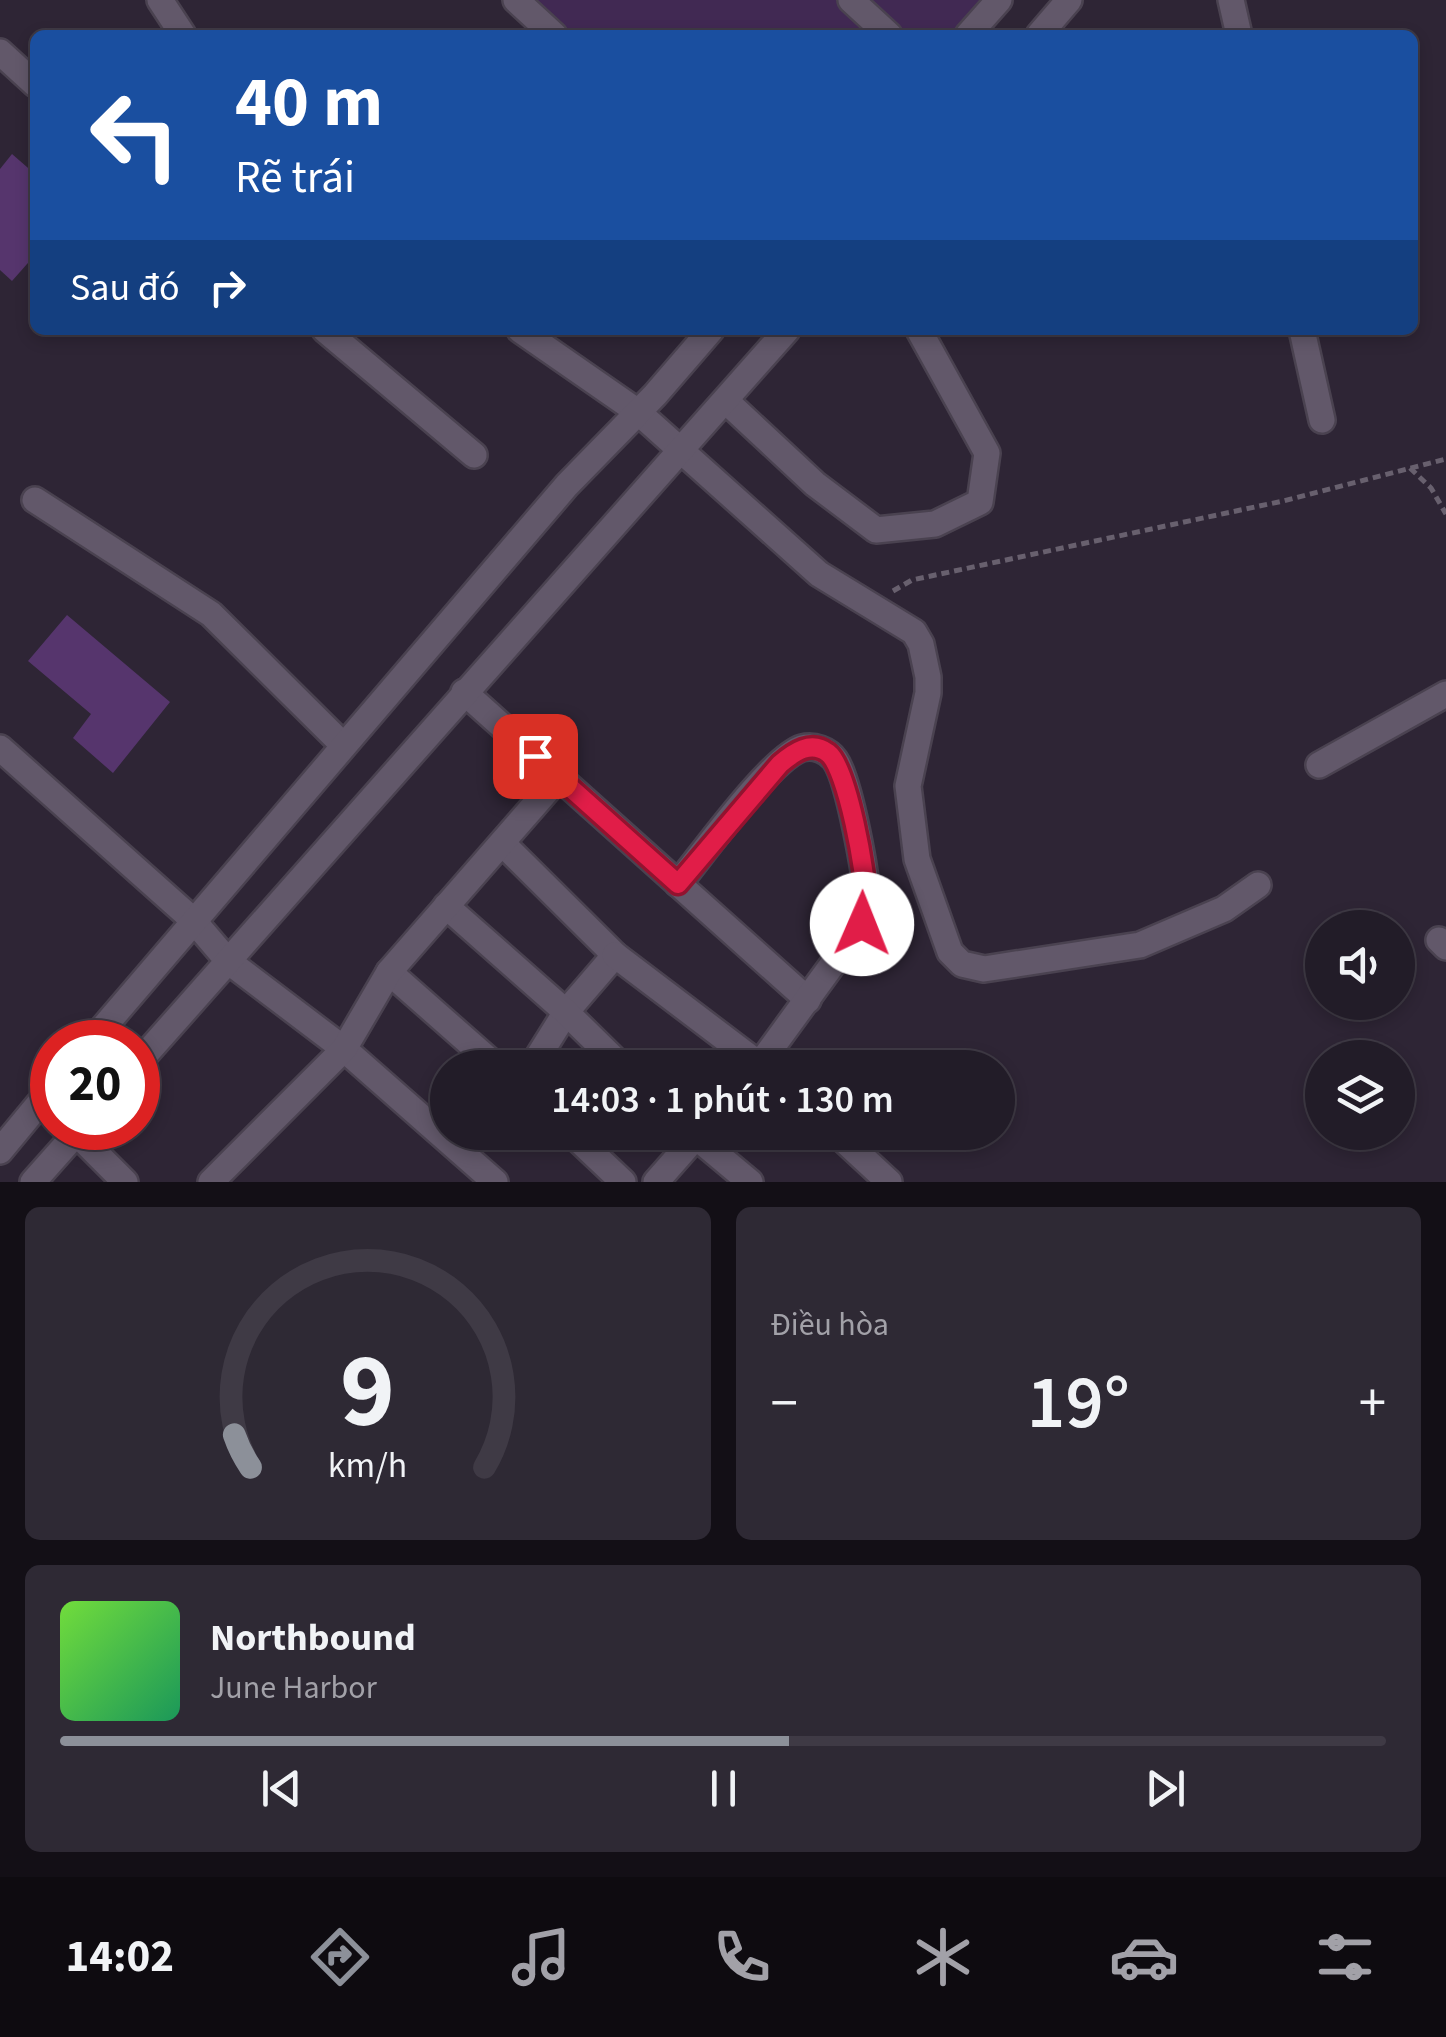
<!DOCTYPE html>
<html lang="vi">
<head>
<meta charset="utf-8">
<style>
	body { margin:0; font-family:"Source Sans 3",sans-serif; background:#2e2934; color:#f1f3f6; height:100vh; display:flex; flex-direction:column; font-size:38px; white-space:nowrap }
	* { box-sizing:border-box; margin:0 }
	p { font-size:32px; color:#a2a1a8 }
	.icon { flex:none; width:55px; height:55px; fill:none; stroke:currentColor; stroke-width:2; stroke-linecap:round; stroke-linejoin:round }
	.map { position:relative; height:1182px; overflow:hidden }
	.drawer { display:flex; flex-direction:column; gap:25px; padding:25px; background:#130f16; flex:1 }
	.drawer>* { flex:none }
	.banner { position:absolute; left:30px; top:30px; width:1388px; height:305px; border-radius:15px; box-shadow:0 5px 15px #0003,0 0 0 2px #3f3a45; background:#1a4fa0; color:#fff; overflow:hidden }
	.controls { position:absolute; left:1305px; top:910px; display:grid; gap:20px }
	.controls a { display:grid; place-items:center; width:110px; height:110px; border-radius:50%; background:#221c28; box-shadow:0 5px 15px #0003,0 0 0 2px #3f3a45; font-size:50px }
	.speed { position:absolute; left:30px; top:1020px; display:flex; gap:20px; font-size:50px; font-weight:700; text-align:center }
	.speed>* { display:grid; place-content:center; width:130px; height:130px; border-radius:50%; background:#221c28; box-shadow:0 5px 15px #0003,0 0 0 2px #3f3a45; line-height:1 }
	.speed .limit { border:15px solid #d22; background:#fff; color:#111 }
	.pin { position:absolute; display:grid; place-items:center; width:85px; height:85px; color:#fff; margin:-42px; border-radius:20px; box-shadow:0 5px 15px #0006 }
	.me { position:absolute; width:110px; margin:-55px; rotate:1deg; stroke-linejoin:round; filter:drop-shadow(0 0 8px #0008) }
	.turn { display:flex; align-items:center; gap:35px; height:210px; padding:0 40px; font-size:45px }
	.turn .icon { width:130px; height:130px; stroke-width:2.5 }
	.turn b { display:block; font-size:70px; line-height:85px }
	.then { display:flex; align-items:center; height:95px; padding:0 40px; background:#0003; gap:20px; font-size:38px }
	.big { font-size:75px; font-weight:600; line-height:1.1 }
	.drawer .card { flex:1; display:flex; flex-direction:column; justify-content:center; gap:15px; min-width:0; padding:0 35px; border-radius:15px; background:#2e2934 }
	.drawer .dial { align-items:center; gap:0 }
	.dial svg { height:260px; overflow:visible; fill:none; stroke:#3f3a45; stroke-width:7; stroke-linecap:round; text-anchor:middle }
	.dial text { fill:#f1f3f6; stroke:none }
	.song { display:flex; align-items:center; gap:30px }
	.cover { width:120px; height:120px; border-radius:15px; background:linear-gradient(135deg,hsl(100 70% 55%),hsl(150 70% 35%)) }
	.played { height:10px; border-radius:5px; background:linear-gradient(90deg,#8c9099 55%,#3f3a45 55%) }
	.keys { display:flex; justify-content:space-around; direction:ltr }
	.heat { display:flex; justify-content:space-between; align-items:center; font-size:55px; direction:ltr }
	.drawer .tiles { flex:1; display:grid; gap:25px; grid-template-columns:1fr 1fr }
	.card:last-child { grid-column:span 2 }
	.trip { position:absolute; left:430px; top:1050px; width:585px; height:100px; border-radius:50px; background:#221c28; box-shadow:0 5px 15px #0003,0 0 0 2px #3f3a45; font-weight:600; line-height:100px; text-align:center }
	.tab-bar { display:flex; height:160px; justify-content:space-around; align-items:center; background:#0e0b10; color:#a2a1a8 }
	.tab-bar .icon { width:70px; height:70px }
	.tab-bar .selected { color:#8c9099 }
	.tab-bar b { font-size:45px; color:#f1f3f6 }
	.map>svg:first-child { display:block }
	.green { fill:#412953 }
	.building { fill:#56356d }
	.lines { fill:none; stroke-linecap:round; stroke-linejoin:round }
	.minor-casing { stroke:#4a4250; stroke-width:30 }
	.path { stroke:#68606e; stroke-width:5; stroke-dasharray:8 5; stroke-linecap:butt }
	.minor { stroke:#62586a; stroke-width:25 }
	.route-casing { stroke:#92132f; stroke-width:25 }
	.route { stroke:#e11d48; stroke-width:18 }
</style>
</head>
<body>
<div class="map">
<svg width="1446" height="1182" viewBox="0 0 1446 1182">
	<rect width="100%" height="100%" fill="#2e2535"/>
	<polygon class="green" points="526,0 999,0 968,35 566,35"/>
	<g class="building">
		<polygon points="12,154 35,174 35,255 12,281 0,270 0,169"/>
		<polygon points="67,615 170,702 113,773 73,738 91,714 28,661"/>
	</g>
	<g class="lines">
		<defs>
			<g id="minor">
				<polyline points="160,0 183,35"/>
				<polyline points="516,0 554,35"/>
				<polyline points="851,0 889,35"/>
				<polyline points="1231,0 1239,35"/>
				<polyline points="968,35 999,0"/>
				<polyline points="1039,35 1069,0"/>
				<polyline points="0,52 35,84"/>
				<polyline points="325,330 474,455"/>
				<polyline points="520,330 638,412 819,574 914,632 921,644 928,677 928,693 908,786 917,859 950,952 962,964 984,969 1140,945 1224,909 1258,885"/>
				<polyline points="1302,330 1322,420"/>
				<polyline points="726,401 815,484 876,530 935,524 980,502 987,453 919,330"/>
				<polyline points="35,500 211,614 343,745"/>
				<polyline points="464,692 808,1000"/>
				<polyline points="0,748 193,920 228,961 344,1049 495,1182"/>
				<polyline points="1319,765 1446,694"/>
				<polyline points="502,843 615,955 566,1012 531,1068"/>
				<path d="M678,884C702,855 771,758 802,748C814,745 828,750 835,760C849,780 867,877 867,902C866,910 864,917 862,924L757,1068"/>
				<polyline points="446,906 566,1012 623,1068"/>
				<polyline points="1439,940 1446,947"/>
				<polyline points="615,955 764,1068"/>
				<polyline points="389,972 498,1068"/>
				<polyline points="91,1042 567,485 655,395 711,330"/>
				<polyline points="138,1063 787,330"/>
				<polyline points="570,1132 623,1182"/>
				<polyline points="690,1132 750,1182"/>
				<polyline points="835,1132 889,1182"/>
				<polyline points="76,1133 125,1182"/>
				<polyline points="0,1151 52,1088"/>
				<polyline points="33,1182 81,1128"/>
				<polyline points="211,1182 344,1049 389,972 559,777"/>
				<polyline points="656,1182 700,1132"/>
			</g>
		</defs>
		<use href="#minor" class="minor-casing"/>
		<g class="path">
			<polyline points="1410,468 1431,488 1446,514"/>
			<polyline points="893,591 912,580 1283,501 1446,459"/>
		</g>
		<use href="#minor" class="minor"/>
	</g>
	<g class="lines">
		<defs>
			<path id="route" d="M535,756L678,884L780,764C794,752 811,740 828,753C847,767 867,876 866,902C866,910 864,917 862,924"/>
		</defs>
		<use href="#route" class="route-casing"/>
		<use href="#route" class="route"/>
	</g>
</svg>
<div class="controls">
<a><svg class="icon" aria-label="sound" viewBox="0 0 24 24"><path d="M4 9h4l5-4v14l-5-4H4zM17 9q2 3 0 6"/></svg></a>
<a><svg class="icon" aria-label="layers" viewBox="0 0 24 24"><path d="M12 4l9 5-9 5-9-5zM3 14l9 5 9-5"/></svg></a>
</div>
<div class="speed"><div class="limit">20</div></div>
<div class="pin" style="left:535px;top:756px;background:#d93025"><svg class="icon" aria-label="arrive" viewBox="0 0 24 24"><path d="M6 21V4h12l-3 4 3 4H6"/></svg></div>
<svg class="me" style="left:862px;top:924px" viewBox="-20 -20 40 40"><circle r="19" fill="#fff"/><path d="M0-13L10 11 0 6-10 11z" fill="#e11d48"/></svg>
<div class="trip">14:03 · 1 phút · 130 m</div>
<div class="banner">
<div class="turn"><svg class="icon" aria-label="left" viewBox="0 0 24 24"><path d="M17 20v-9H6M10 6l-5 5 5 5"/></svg><div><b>40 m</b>Rẽ trái</div></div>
<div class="then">Sau đó<svg class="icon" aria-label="right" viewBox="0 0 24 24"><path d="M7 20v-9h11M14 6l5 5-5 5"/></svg></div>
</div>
</div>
<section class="drawer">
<div class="tiles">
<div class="card dial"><svg viewBox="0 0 100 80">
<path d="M14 69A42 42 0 1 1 86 69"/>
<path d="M14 69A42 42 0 0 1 9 59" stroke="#8c9099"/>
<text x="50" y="56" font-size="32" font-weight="700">9</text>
<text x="50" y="72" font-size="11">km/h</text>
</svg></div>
<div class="card"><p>Điều hòa</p>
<div class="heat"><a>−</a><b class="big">19°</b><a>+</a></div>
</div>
<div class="card">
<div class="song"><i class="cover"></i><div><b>Northbound</b><p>June Harbor</p></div></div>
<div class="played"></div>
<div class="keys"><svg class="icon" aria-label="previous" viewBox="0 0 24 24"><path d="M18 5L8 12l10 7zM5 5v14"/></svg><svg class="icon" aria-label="pause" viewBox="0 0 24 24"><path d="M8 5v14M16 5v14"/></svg><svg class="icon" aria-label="next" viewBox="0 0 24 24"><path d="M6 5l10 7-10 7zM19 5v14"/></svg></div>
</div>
</div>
</section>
<nav class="tab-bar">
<b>14:02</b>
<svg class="icon selected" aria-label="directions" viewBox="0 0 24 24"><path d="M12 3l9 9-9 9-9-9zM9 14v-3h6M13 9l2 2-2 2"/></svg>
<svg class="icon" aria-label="music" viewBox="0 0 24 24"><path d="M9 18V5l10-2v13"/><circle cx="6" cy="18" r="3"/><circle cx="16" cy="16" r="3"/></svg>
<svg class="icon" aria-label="phone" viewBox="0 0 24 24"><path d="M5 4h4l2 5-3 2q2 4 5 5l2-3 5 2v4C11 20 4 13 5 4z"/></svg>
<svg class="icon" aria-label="climate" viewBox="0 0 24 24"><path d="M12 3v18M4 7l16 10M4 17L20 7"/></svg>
<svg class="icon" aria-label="car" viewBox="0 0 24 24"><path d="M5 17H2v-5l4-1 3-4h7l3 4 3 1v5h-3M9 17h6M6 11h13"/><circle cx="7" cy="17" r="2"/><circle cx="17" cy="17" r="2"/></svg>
<svg class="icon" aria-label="filters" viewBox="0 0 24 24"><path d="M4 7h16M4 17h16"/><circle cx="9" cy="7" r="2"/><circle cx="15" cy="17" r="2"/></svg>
</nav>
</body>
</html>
